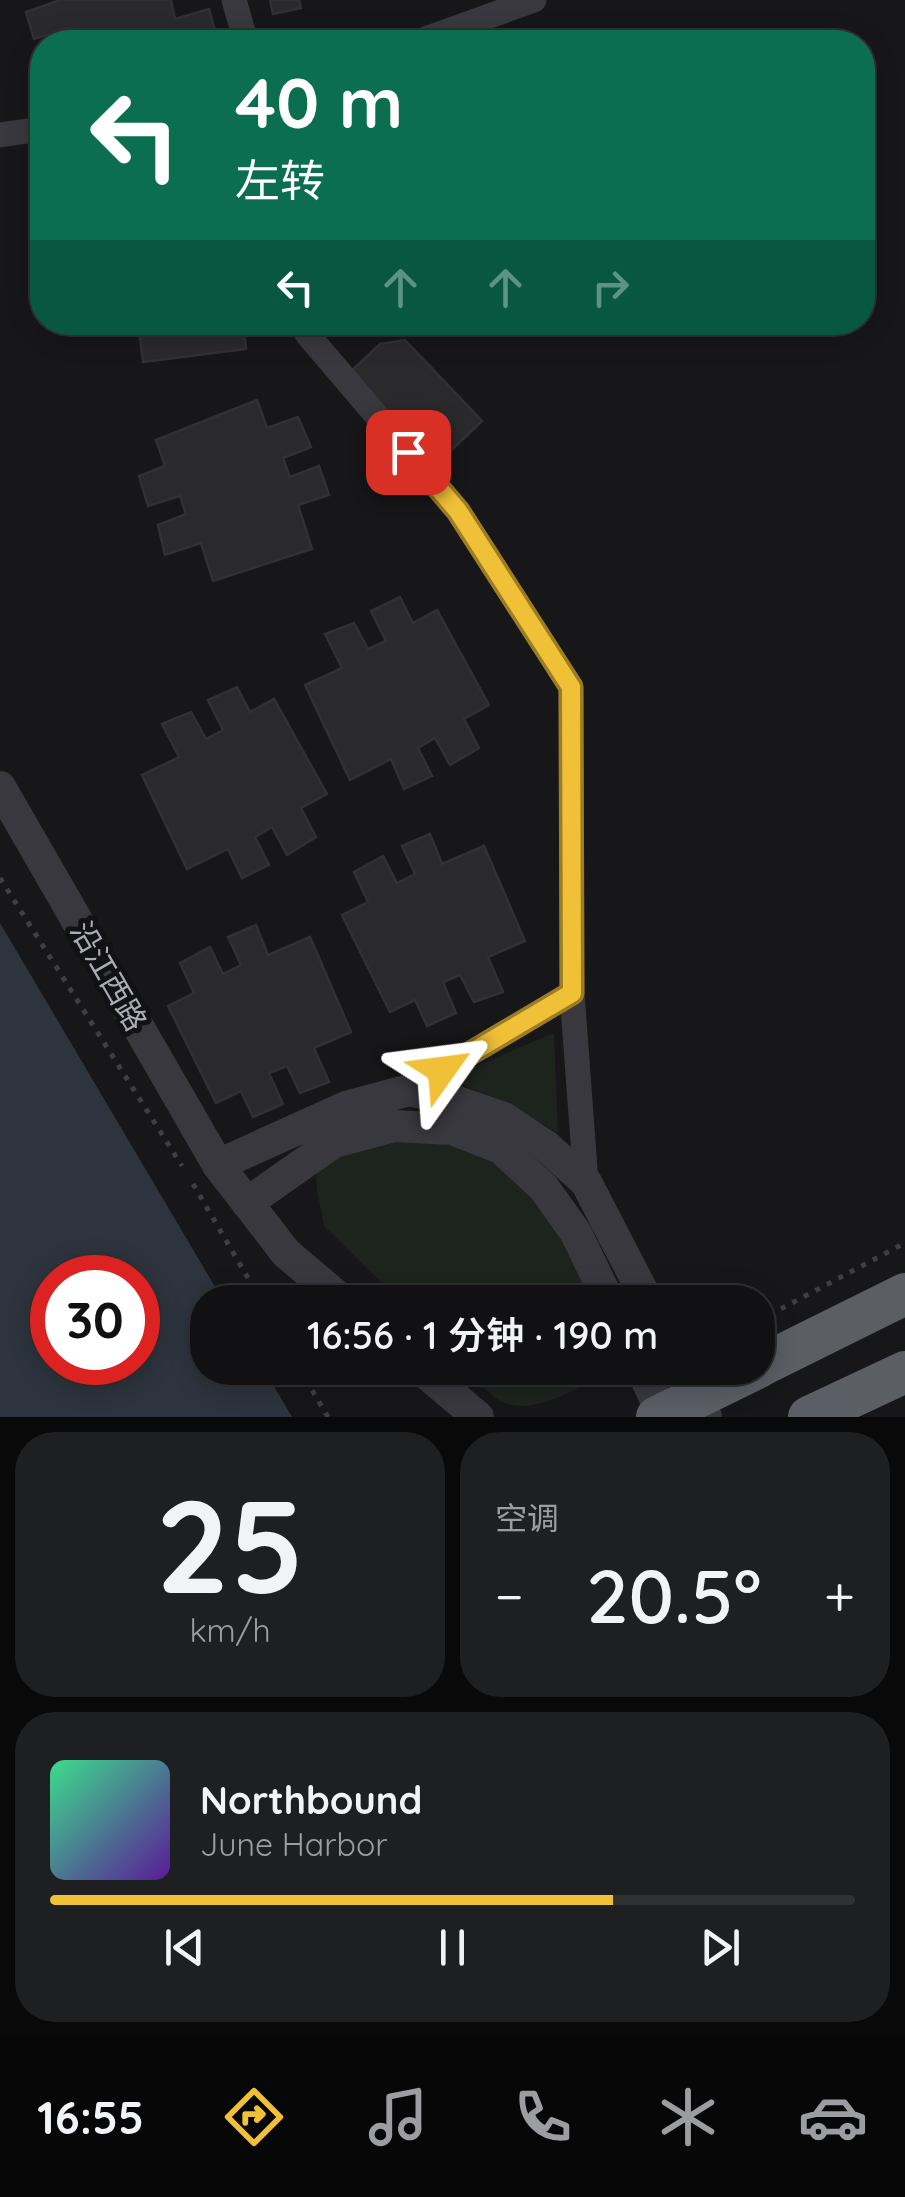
<!DOCTYPE html>
<html lang="zh">
<head>
<meta charset="utf-8">
<style>
	body { margin:0; font-family:Quicksand,"Noto Sans SC",sans-serif; background:#1e1f21; color:#f1f3f6; height:100vh; display:flex; flex-direction:column; font-size:38px; white-space:nowrap }
	* { box-sizing:border-box; margin:0 }
	p { font-size:32px; color:#9c9da0 }
	.icon { flex:none; width:55px; height:55px; fill:none; stroke:currentColor; stroke-width:2; stroke-linecap:round; stroke-linejoin:round }
	.map { position:relative; height:1417px; overflow:hidden }
	.sheet { display:flex; flex-direction:column; gap:15px; padding:15px; background:#09090a; flex:1 }
	.sheet>* { flex:none }
	.hud { position:absolute; left:30px; top:30px; width:845px; height:305px; border-radius:40px; box-shadow:0 5px 25px #0003,0 0 0 2px #303133; background:#0b6e4f; color:#fff; overflow:hidden }
	.speed { position:absolute; left:30px; top:1255px; display:flex; gap:20px; font-size:50px; font-weight:700; text-align:center }
	.speed>* { display:grid; place-content:center; width:130px; height:130px; border-radius:50%; background:#111113; box-shadow:0 5px 25px #0003,0 0 0 2px #303133; line-height:1 }
	.speed .limit { border:15px solid #d22; background:#fff; color:#111 }
	.pin { position:absolute; display:grid; place-items:center; width:85px; height:85px; color:#fff; margin:-42px; border-radius:20px; box-shadow:0 5px 15px #0006 }
	.me { position:absolute; width:110px; margin:-55px; rotate:59deg; stroke-linejoin:round; filter:drop-shadow(0 0 8px #0008) }
	.turn { display:flex; align-items:center; gap:35px; height:210px; padding:0 40px; font-size:45px }
	.turn .icon { width:130px; height:130px; stroke-width:2.5 }
	.turn b { display:block; font-size:70px; line-height:85px }
	.lanes { display:flex; align-items:center; height:95px; padding:0 40px; background:#0003; justify-content:center; gap:50px; direction:ltr }
	.lanes .off { opacity:.35 }
	.big { font-size:75px; font-weight:600; line-height:1.1 }
	.sheet .card { flex:1; display:flex; flex-direction:column; justify-content:center; gap:15px; min-width:0; padding:0 35px; border-radius:40px; background:#1e1f21 }
	.sheet .dial { align-items:center; gap:0 }
	.dial b { font-size:130px; line-height:1 }
	.song { display:flex; align-items:center; gap:30px }
	.cover { width:120px; height:120px; border-radius:15px; background:linear-gradient(135deg,hsl(150 70% 55%),hsl(270 70% 35%)) }
	.played { height:10px; border-radius:5px; background:linear-gradient(90deg,#f0c037 70%,#303133 70%) }
	.keys { display:flex; justify-content:space-around; direction:ltr }
	.heat { display:flex; justify-content:space-between; align-items:center; font-size:55px; direction:ltr }
	.sheet .tiles { flex:1; display:grid; gap:15px; grid-template-columns:1fr 1fr }
	.card:last-child { grid-column:span 2 }
	.trip { position:absolute; left:190px; top:1285px; width:585px; height:100px; border-radius:40px; background:#111113; box-shadow:0 5px 25px #0003,0 0 0 2px #303133; font-weight:600; line-height:100px; text-align:center }
	.tab-bar { display:flex; height:160px; justify-content:space-around; align-items:center; background:#070708; color:#9c9da0 }
	.tab-bar .icon { width:70px; height:70px }
	.tab-bar .current { color:#f0c037 }
	.tab-bar b { font-size:45px; color:#f1f3f6 }
	.map>svg:first-child { display:block }
	.green { fill:#1d241e }
	.water { fill:#2d343d; fill-rule:evenodd }
	.building { fill:#2a2a2d; stroke:#313135; stroke-width:2.5 }
	.lines { fill:none; stroke-linecap:round; stroke-linejoin:round }
	.path { stroke:#3e3f45; stroke-width:5; stroke-dasharray:5 8; stroke-linecap:butt }
	.minor { stroke:#38383e; stroke-width:25 }
	.tertiary { stroke:#38383e; stroke-width:32 }
	.trunk { stroke:#5c5e66; stroke-width:42 }
	.trunk-bridge { stroke:#5c5e66; stroke-width:42 }
	.route-casing { stroke:#9c7d24; stroke-width:25 }
	.route { stroke:#f0c037; stroke-width:18 }
	.labels { text-anchor:middle; dominant-baseline:central; stroke-width:10; stroke-linejoin:round; paint-order:stroke }
	.street-label { font-size:30px; fill:#a9adb8; stroke:#121214 }
</style>
</head>
<body>
<div class="map">
<svg width="905" height="1417" viewBox="0 0 905 1417">
	<rect width="100%" height="100%" fill="#171719"/>
	<g class="green">
		<polygon points="554,1033 558,1133 516,1108 447,1078"/>
		<polygon points="393,1126 529,1173 598,1302 401,1302 324,1226 317,1190 316,1163"/>
		<path d="M466,1368H608L602,1375C573,1390 532,1417 500,1401C487,1393 476,1378 466,1368Z"/>
	</g>
	<path class="water" d="M0,923L224,1302H208V1368H263L292,1417H0ZM52,1278H138V1362H52Z"/>
	<g class="building">
		<polygon points="60,0 171,0 175,19 209,9 218,42 68,42 64,30 34,39 26,12"/>
		<polygon points="270,0 299,0 301,8 273,14"/>
		<polygon points="138,322 243,322 246,349 143,362"/>
		<polygon points="405,340 482,421 435,466 348,374 380,344"/>
		<polygon points="257,400 267,428 298,417 311,447 283,458 290,477 319,466 329,495 298,505 312,549 213,581 201,543 165,555 158,525 186,514 180,496 148,506 139,476 165,466 156,440"/>
		<polygon points="400,597 413,623 437,610 489,705 464,719 479,748 450,765 435,738 418,748 432,776 404,789 391,759 350,780 305,685 342,668 325,634 354,623 368,649 386,641 371,611"/>
		<polygon points="237,687 250,712 274,699 327,794 301,808 316,837 287,855 272,827 255,837 269,865 242,878 228,849 187,869 142,775 179,757 162,724 191,712 206,739 223,730 208,700"/>
		<polygon points="430,834 442,864 484,846 525,941 488,957 503,992 474,1002 460,975 443,982 456,1013 427,1026 415,1000 390,1012 342,915 368,902 354,872 383,856 397,883 415,874 402,846"/>
		<polygon points="256,925 268,955 310,937 351,1032 314,1048 329,1082 300,1093 287,1066 269,1073 283,1104 253,1117 241,1091 216,1103 168,1006 194,993 180,963 210,947 223,974 241,965 228,937"/>
	</g>
	<g class="lines">
		<g class="path">
			<polyline points="0,878 182,1166"/>
			<polyline points="193,1184 262,1302"/>
			<polyline points="758,1321 905,1243"/>
			<polyline points="299,1368 328,1417"/>
		</g>
		<g class="minor">
			<polyline points="234,0 246,42"/>
			<polyline points="417,42 534,0"/>
			<polyline points="0,135 42,129"/>
			<polyline points="305,322 307,334 458,511 571,687 572,993"/>
			<polyline points="409,1090 572,993 586,1182"/>
		</g>
		<g class="tertiary">
			<polyline points="0,787 218,1165 286,1253 344,1302"/>
			<polyline points="218,1165 346,1107 409,1090 458,1102 504,1118 546,1146 586,1182 648,1302"/>
			<polyline points="247,1203 334,1142 394,1126 452,1129 501,1148 544,1188 576,1233 609,1302"/>
			<polyline points="420,1368 478,1417"/>
			<polyline points="641,1368 664,1417"/>
			<polyline points="681,1368 706,1417"/>
		</g>
		<g class="trunk">
			<polyline points="758,1367 905,1294"/>
			<polyline points="809,1417 905,1372"/>
		</g>
		<polyline class="trunk-bridge" points="657,1417 757,1368"/>
	</g>
	<g class="lines">
		<defs>
			<polyline id="route" points="408,452 458,511 571,687 572,993 442,1070"/>
		</defs>
		<use href="#route" class="route-casing"/>
		<use href="#route" class="route"/>
	</g>
	<g class="labels">
		<g class="street-label">
			<text transform="translate(109 976) rotate(60)">沿江西路</text>
		</g>
	</g>
</svg>
<div class="speed"><div class="limit">30</div></div>
<div class="pin" style="left:408px;top:452px;background:#d93025"><svg class="icon" aria-label="arrive" viewBox="0 0 24 24"><path d="M6 21V4h12l-3 4 3 4H6"/></svg></div>
<svg class="me" style="left:442px;top:1070px" viewBox="-20 -20 40 40"><path d="M0-17L14 15 0 8-14 15z" fill="#f0c037" stroke="#fff" stroke-width="4"/></svg>
<div class="trip">16:56 · 1 分钟 · 190 m</div>
<div class="hud">
<div class="turn"><svg class="icon" aria-label="left" viewBox="0 0 24 24"><path d="M17 20v-9H6M10 6l-5 5 5 5"/></svg><div><b>40 m</b>左转</div></div>
<div class="lanes"><svg class="icon" aria-label="left" viewBox="0 0 24 24"><path d="M17 20v-9H6M10 6l-5 5 5 5"/></svg><svg class="icon off" aria-label="ahead" viewBox="0 0 24 24"><path d="M12 20V5M6 11l6-6 6 6"/></svg><svg class="icon off" aria-label="ahead" viewBox="0 0 24 24"><path d="M12 20V5M6 11l6-6 6 6"/></svg><svg class="icon off" aria-label="right" viewBox="0 0 24 24"><path d="M7 20v-9h11M14 6l5 5-5 5"/></svg></div>
</div>
</div>
<section class="sheet">
<div class="tiles">
<div class="card dial"><b>25</b><p>km/h</p></div>
<div class="card"><p>空调</p>
<div class="heat"><a>−</a><b class="big">20.5°</b><a>+</a></div>
</div>
<div class="card">
<div class="song"><i class="cover"></i><div><b>Northbound</b><p>June Harbor</p></div></div>
<div class="played"></div>
<div class="keys"><svg class="icon" aria-label="previous" viewBox="0 0 24 24"><path d="M18 5L8 12l10 7zM5 5v14"/></svg><svg class="icon" aria-label="pause" viewBox="0 0 24 24"><path d="M8 5v14M16 5v14"/></svg><svg class="icon" aria-label="next" viewBox="0 0 24 24"><path d="M6 5l10 7-10 7zM19 5v14"/></svg></div>
</div>
</div>
</section>
<nav class="tab-bar">
<b>16:55</b>
<svg class="icon current" aria-label="directions" viewBox="0 0 24 24"><path d="M12 3l9 9-9 9-9-9zM9 14v-3h6M13 9l2 2-2 2"/></svg>
<svg class="icon" aria-label="music" viewBox="0 0 24 24"><path d="M9 18V5l10-2v13"/><circle cx="6" cy="18" r="3"/><circle cx="16" cy="16" r="3"/></svg>
<svg class="icon" aria-label="phone" viewBox="0 0 24 24"><path d="M5 4h4l2 5-3 2q2 4 5 5l2-3 5 2v4C11 20 4 13 5 4z"/></svg>
<svg class="icon" aria-label="climate" viewBox="0 0 24 24"><path d="M12 3v18M4 7l16 10M4 17L20 7"/></svg>
<svg class="icon" aria-label="car" viewBox="0 0 24 24"><path d="M5 17H2v-5l4-1 3-4h7l3 4 3 1v5h-3M9 17h6M6 11h13"/><circle cx="7" cy="17" r="2"/><circle cx="17" cy="17" r="2"/></svg>
</nav>
</body>
</html>
